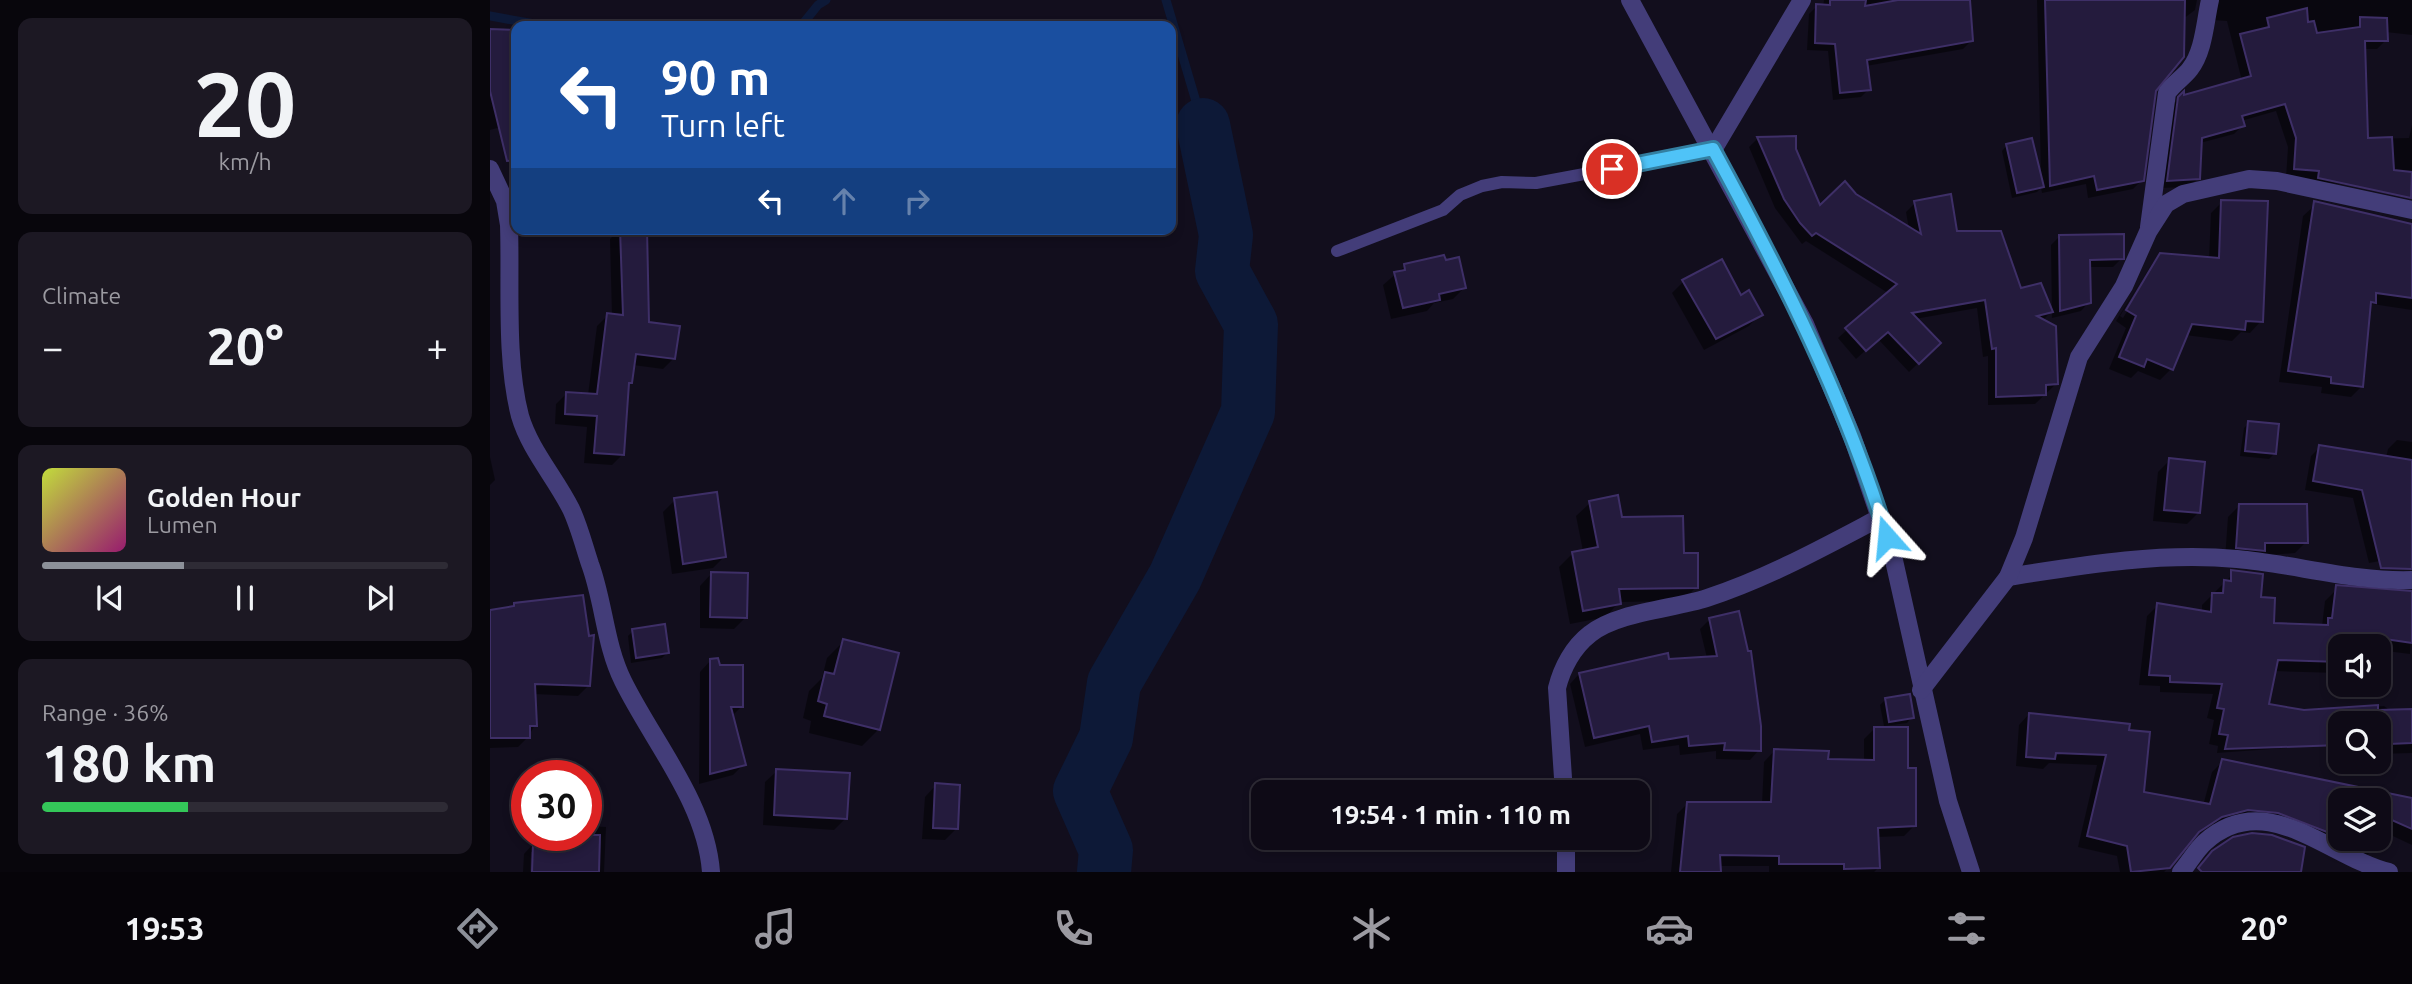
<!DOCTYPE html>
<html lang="en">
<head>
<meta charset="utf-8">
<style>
	body { margin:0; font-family:Ubuntu,sans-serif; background:#1c1823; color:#f1f3f6; height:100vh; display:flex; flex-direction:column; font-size:26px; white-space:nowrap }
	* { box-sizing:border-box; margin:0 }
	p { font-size:23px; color:#9b9aa1 }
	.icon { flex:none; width:38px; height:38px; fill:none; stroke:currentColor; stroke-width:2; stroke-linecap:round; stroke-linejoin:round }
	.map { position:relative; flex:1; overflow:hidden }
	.details { display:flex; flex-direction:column; gap:18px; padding:18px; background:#08060c; width:490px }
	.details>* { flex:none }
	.top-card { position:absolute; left:21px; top:21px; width:665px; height:214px; border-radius:14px; box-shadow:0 4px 10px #0003,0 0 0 2px #2e2b35; background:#1a4fa0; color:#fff; overflow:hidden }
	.fabs { position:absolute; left:1838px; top:634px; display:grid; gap:14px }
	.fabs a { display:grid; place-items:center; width:63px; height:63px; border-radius:14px; background:#0e0a16; box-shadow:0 4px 10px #0003,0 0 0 2px #2e2b35; font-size:35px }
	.speed { position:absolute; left:21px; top:760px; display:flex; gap:14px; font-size:35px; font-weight:700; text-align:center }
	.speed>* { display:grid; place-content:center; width:91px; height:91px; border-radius:50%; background:#0e0a16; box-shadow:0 4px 10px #0003,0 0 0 2px #2e2b35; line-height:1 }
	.speed .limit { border:10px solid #d22; background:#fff; color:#111 }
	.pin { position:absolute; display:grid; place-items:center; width:60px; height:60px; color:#fff; margin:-30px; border:4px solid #fff; border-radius:50%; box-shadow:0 2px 7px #0007 }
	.me { position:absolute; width:77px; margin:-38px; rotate:342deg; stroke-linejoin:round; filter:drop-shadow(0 0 5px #0008) }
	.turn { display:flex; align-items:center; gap:24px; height:147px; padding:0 35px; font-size:32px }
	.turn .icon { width:91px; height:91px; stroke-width:2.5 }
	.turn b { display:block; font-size:49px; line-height:60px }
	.lanes { display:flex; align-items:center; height:66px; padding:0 35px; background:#0003; justify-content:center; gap:35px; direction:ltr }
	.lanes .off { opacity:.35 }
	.big { font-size:52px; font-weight:700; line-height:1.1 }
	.details .tile { flex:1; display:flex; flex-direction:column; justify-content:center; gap:10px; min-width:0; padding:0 24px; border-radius:14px; background:#1c1823 }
	.details .dial { align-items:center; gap:0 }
	.dial b { font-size:91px; line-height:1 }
	.song { display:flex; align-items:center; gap:21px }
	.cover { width:84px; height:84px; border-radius:10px; background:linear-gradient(135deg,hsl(70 70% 55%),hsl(320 70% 35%)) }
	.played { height:7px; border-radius:4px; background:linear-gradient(90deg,#8c9099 35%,#2e2b35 35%) }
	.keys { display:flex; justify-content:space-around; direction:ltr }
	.heat { display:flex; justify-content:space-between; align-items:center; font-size:38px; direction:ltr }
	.charge { height:10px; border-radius:5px; background:linear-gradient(90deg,#34c759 36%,#2e2b35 0) }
	.trip { position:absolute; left:761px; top:780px; width:399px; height:70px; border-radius:14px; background:#0e0a16; box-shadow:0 4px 10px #0003,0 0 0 2px #2e2b35; font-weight:700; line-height:70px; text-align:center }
	.dock { display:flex; height:112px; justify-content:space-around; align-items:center; background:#060409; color:#9b9aa1 }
	.dock .icon { width:49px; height:49px }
	.dock .active { color:#8c9099 }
	.dock b { font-size:32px; color:#f1f3f6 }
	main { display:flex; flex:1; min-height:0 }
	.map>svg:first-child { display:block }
	.shadow { fill:#0007; fill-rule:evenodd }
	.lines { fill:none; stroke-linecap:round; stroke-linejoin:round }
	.stream { stroke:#0d1937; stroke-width:9 }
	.river { stroke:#0d1937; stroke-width:54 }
	.building { fill:#241b3d; stroke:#3e2f67; stroke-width:2 }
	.lane { stroke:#433d79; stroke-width:12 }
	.street { stroke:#433d79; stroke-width:18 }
	.route-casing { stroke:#337fa1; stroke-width:18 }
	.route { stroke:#4fc3f7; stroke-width:12 }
</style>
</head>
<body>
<main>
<section class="details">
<div class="tile dial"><b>20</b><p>km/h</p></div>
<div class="tile"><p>Climate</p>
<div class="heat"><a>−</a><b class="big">20°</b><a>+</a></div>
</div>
<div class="tile">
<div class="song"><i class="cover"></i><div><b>Golden Hour</b><p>Lumen</p></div></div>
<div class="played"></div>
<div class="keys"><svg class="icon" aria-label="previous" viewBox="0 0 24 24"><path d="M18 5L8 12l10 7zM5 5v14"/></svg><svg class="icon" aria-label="pause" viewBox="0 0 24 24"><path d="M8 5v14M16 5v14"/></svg><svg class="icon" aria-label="next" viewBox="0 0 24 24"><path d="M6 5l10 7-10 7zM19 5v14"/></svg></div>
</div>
<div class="tile"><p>Range · 36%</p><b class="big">180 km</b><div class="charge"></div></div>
</section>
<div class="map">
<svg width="1922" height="872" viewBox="0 0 1922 872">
	<rect width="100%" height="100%" fill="#120e1d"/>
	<g class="shadow">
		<polygon points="1334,0 1479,0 1481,41 1473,49 1376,66 1379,89 1371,97 1343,100 1338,51 1317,50 1319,14 1327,6 1333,7"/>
		<polygon points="1547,0 1707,0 1705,10 1693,19 1664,90 1652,180 1643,189 1598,198 1596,184 1552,193 1551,188 1547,192 1522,198 1512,151 1517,145 1551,176"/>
		<polygon points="1716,0 1922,0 1922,35 1896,32 1896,40 1887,49 1873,49 1876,139 1919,138 1922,125 1922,192 1796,178 1798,147 1786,111 1751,121 1753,125 1744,134 1710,143 1708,178 1699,187 1669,188 1680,107 1692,96 1752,81 1737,21 1722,20"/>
		<polygon points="0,31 26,32 26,123 0,130"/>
		<polygon points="1268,138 1304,149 1329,208 1365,195 1419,229 1416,212 1425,203 1561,312 1552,321 1566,384 1545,404 1498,405 1498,356 1493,357 1487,308 1425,319 1449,343 1419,372 1388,339 1366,359 1348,338 1398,293 1316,241 1312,244 1285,208 1259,147"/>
		<polygon points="1732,202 1771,321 1760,333 1751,332 1742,341 1695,335 1681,369 1670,380 1648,371 1641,378 1619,369 1636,328 1626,321 1660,267 1661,265 1630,316 1633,318 1666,264 1662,264 1671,255 1719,259 1721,213"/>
		<polygon points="1824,206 1922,226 1922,310 1882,304 1878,308 1872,386 1861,397 1831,393 1832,387 1789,382 1813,216"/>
		<polygon points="130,229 158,324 184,358 173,369 143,365 137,386 133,454 122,465 94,463 97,427 65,424 66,404 77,393 98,395 107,326 118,315 122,316 120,239"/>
		<polygon points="365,229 393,229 365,232"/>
		<polygon points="1569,237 1632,258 1623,267 1599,267 1599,302 1591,311 1562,318 1561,245"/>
		<polygon points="915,266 974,288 963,299 944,303 937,311 901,319 893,285"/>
		<polygon points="1193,282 1250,297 1270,314 1259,326 1214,350 1182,293"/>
		<polygon points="1759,423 1784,454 1779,459 1750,456 1754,428"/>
		<polygon points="1907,440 1922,442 1922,555 1879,563 1863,498 1815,490 1821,456 1830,447 1896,458 1898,449"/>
		<polygon points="0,457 5,480 0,485"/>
		<polygon points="1680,460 1708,513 1697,524 1663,521 1668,472"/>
		<polygon points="185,500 234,557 223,568 182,574 173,512"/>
		<polygon points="1100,503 1192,555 1206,587 1193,601 1129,602 1116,617 1080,624 1069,567 1083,553 1093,551 1086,516"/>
		<polygon points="1750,505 1816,542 1805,553 1735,559 1738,517"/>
		<polygon points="1745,572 1769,598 1782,625 1832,626 1835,601 1846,590 1922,610 1920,654 1888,650 1888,646 1850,646 1848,673 1784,671 1777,705 1814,711 1894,706 1922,727 1922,753 1888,754 1888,723 1850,723 1850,744 1727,753 1728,746 1719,744 1724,720 1717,718 1723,694 1670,692 1670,686 1649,685 1657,616 1668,605 1712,613 1712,605"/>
		<polygon points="221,574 256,617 244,629 210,628 210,586"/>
		<polygon points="24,605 99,685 88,696 44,694 45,725 38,737 28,747 0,748 0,612 21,609"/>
		<polygon points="1220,619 1269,750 1260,760 1226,759 1226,751 1190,755 1189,745 1153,750 1150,734 1095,747 1080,684 1089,674 1217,658 1210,629"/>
		<polygon points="143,631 177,653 172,658 141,663 138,636"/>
		<polygon points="354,641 389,729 372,746 319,733 321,721 313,718 319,691 332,678 337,658"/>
		<polygon points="221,660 252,706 242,716 254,764 243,775 209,784 210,672"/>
		<polygon points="1395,700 1422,717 1417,723 1394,726 1390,705"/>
		<polygon points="1539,714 1638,725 1652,793 1679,867 1674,872 1630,872 1627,856 1588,847 1607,765 1559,763 1553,769 1526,766 1529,725"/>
		<polygon points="1385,728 1416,769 1425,825 1414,836 1387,837 1389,867 1384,872 1279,872 1279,866 1229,866 1230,872 1181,872 1187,814 1198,803 1272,804 1274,762 1285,750 1337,761 1374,762 1374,739"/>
		<path d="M1733,761L1922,800V845L1890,830L1888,844L1877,855L1776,823L1728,825L1709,821L1722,772ZM1850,800H1888V838H1850Z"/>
		<polygon points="287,771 356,818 344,830 273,825 275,782"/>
		<polygon points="446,785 466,829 455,840 432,839 435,797"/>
		<polygon points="96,826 116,827 114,872 44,872 44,852 41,852 40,872 33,872 34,854 43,844 61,845 62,835 96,835"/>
	</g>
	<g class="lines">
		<g class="stream">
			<polyline points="676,0 713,125"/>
			<polyline points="0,16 56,26"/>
			<polyline points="311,26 328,5 336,0"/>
		</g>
		<polyline class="river" points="614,872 616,850 590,791 616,738 624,683 685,577 758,412 761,324 732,271 736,235 713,125"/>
	</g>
	<g class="building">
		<polygon points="1340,0 1376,0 1375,6 1408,0 1480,0 1483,41 1377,60 1381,90 1350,93 1345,44 1325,43 1326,4 1340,5"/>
		<polygon points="1555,0 1695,0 1694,57 1666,91 1654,181 1607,190 1604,176 1560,186"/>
		<polygon points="1817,8 1818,22 1824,21 1827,33 1870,27 1870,17 1897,18 1898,41 1875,41 1878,138 1902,137 1904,170 1922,172 1921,198 1828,178 1829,171 1804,169 1806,138 1795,104 1752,116 1755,126 1712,138 1710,179 1677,181 1688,97 1694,91 1694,95 1761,76 1750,34 1779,27 1777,18"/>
		<polygon points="0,29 26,30 26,160 17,161 0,91"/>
		<polygon points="1306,136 1306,149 1330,205 1355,181 1366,194 1431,234 1424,201 1461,194 1467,231 1511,231 1531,288 1551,283 1563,312 1547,316 1566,326 1568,384 1556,385 1556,395 1506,397 1506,348 1502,349 1495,300 1422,313 1451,343 1429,364 1398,332 1376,351 1355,328 1407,284 1326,233 1322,236 1310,223 1294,199 1267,137"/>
		<polygon points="1542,138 1554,187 1527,193 1516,144"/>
		<polygon points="1731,200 1778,201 1773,322 1756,321 1755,330 1702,324 1683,370 1657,359 1654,367 1629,357 1646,316 1636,310 1670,253 1729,258"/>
		<polygon points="1824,201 1922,224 1922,298 1886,293 1886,303 1881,302 1873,387 1841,383 1841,377 1798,371"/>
		<polygon points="130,229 157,229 159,322 190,326 185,359 146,354 142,383 139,383 134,455 104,453 107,416 75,414 76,392 107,394 117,313 133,315"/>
		<polygon points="1634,234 1634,259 1600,260 1601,303 1570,311 1569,235"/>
		<polygon points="954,255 956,260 969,257 976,288 949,294 950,300 913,308 904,272 915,270 914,264"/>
		<polygon points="1232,259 1251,295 1259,290 1273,315 1226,339 1192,280"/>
		<polygon points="1758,421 1789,424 1786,454 1755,451"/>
		<polygon points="1829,445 1922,460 1922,569 1891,568 1872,490 1823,481"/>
		<polygon points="1679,458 1715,462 1710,513 1674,510"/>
		<polygon points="227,492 236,557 193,564 184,498"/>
		<polygon points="1128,495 1132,517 1193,516 1194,553 1208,553 1208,588 1129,589 1131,604 1093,611 1082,552 1108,547 1099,501"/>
		<polygon points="1749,504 1817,504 1818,543 1775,543 1775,551 1746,548"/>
		<polygon points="1741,570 1773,574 1771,597 1785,598 1784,623 1838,625 1838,618 1842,618 1846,585 1922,591 1922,643 1861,634 1861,646 1850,646 1850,662 1788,660 1779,704 1814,710 1888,705 1888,710 1922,709 1922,743 1899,744 1898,732 1888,732 1888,723 1850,723 1850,745 1735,749 1738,735 1729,734 1734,709 1727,708 1732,684 1680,682 1680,676 1659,675 1667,603 1721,612 1722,593 1733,593 1734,580 1741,581"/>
		<polygon points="221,572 258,573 257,618 220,617"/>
		<polygon points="93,595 99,636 104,635 100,686 45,684 47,726 40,726 40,738 0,738 0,610 24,606 24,603"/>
		<polygon points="1249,611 1258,651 1261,651 1271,726 1271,751 1234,750 1235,743 1199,746 1198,736 1162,742 1159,726 1104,738 1089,673 1178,653 1179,659 1227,656 1219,618"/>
		<polygon points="175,624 179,653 146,658 142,629"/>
		<polygon points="353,639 409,653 390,730 334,716 337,704 328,701 335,672 344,674"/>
		<polygon points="228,658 230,665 253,665 253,707 241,707 256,765 220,774 220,659"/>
		<polygon points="1420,694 1424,718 1399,722 1395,698"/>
		<polygon points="1539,713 1640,724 1639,730 1660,732 1654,792 1720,804 1732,759 1922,798 1922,829 1895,817 1889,845 1856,838 1888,838 1888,800 1850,800 1850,837 1788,813 1758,810 1732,817 1709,832 1680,868 1641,872 1637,846 1597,836 1616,755 1566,753 1565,759 1536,757"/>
		<polygon points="1384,727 1418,727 1418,768 1426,768 1426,826 1388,828 1390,868 1354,869 1354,864 1289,864 1289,856 1230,855 1231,872 1190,872 1197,802 1281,802 1284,749 1339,751 1338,759 1384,760"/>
		<polygon points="286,769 360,773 357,819 284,815"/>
		<polygon points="445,783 470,785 468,829 443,828"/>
		<polygon points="1762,833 1782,835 1815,847 1811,872 1712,872 1708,868 1722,851 1743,837"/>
		<polygon points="70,835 110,835 109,872 42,872 43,843 70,843"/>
	</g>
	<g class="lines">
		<polyline class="lane" points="847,251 953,210 970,195 992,186 1012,182 1046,183 1223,150"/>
		<g class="street">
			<polyline points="1140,0 1315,324 1362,436 1403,556 1458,801 1481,872"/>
			<polyline points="1223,150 1312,0"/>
			<path d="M0,169L15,201L19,225C21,285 15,358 30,416C40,450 65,477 81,509C89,526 94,546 100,564C114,602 115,645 133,681C163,742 216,803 221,872"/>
			<path d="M1659,227L1677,93C1684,83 1693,78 1700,69C1714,51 1715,22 1720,0"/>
			<path d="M1518,577C1593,565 1670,552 1747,559C1804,564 1864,582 1922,580"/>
			<polyline points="1431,690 1518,577 1534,538 1589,357 1634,286 1658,232 1676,204 1693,194 1759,179 1787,181 1922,210"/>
			<path d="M1074,793L1067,688C1072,668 1083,647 1100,634C1127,612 1183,609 1217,598C1278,578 1334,547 1391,517"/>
			<polyline points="1076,872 1076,838"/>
			<path d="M1691,872C1699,863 1706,850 1715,842C1776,787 1839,857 1899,872"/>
		</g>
	</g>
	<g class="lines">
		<defs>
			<path id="route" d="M1122,169L1223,149C1291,274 1355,400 1397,537"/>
		</defs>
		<use href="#route" class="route-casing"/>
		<use href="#route" class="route"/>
	</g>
</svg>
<div class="fabs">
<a><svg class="icon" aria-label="sound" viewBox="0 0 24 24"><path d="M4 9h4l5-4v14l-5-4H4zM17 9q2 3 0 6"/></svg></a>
<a><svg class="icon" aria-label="search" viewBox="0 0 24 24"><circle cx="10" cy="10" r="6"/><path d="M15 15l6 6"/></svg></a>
<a><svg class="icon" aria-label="layers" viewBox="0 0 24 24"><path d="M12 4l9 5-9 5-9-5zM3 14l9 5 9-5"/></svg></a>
</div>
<div class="speed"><div class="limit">30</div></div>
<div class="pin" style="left:1122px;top:169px;background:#d93025"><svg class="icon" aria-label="arrive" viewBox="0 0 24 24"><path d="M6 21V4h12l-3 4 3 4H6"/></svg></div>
<svg class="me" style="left:1397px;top:537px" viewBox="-20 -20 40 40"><path d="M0-17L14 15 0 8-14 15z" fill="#4fc3f7" stroke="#fff" stroke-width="4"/></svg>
<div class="trip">19:54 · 1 min · 110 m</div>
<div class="top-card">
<div class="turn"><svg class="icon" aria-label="left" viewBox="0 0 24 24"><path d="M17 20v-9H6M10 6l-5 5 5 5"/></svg><div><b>90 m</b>Turn left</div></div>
<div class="lanes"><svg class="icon" aria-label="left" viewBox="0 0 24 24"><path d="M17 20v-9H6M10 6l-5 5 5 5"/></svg><svg class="icon off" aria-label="ahead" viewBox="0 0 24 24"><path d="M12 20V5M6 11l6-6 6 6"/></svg><svg class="icon off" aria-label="right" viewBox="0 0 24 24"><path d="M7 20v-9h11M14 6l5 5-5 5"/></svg></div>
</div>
</div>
</main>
<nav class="dock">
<b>19:53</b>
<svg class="icon active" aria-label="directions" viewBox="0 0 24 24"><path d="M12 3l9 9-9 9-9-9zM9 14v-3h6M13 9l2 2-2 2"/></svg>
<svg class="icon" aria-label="music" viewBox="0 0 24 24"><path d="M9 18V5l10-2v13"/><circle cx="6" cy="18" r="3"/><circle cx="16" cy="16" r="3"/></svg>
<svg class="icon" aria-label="phone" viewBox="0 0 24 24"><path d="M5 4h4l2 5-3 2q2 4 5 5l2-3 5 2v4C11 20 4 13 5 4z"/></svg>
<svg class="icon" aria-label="climate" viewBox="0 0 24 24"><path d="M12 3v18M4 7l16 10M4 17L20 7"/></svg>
<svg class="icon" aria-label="car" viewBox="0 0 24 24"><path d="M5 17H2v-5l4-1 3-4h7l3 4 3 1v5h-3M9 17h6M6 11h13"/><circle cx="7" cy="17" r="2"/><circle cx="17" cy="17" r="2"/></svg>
<svg class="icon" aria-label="filters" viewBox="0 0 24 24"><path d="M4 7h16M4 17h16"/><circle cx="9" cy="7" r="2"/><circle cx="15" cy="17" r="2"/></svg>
<b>20°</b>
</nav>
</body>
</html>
